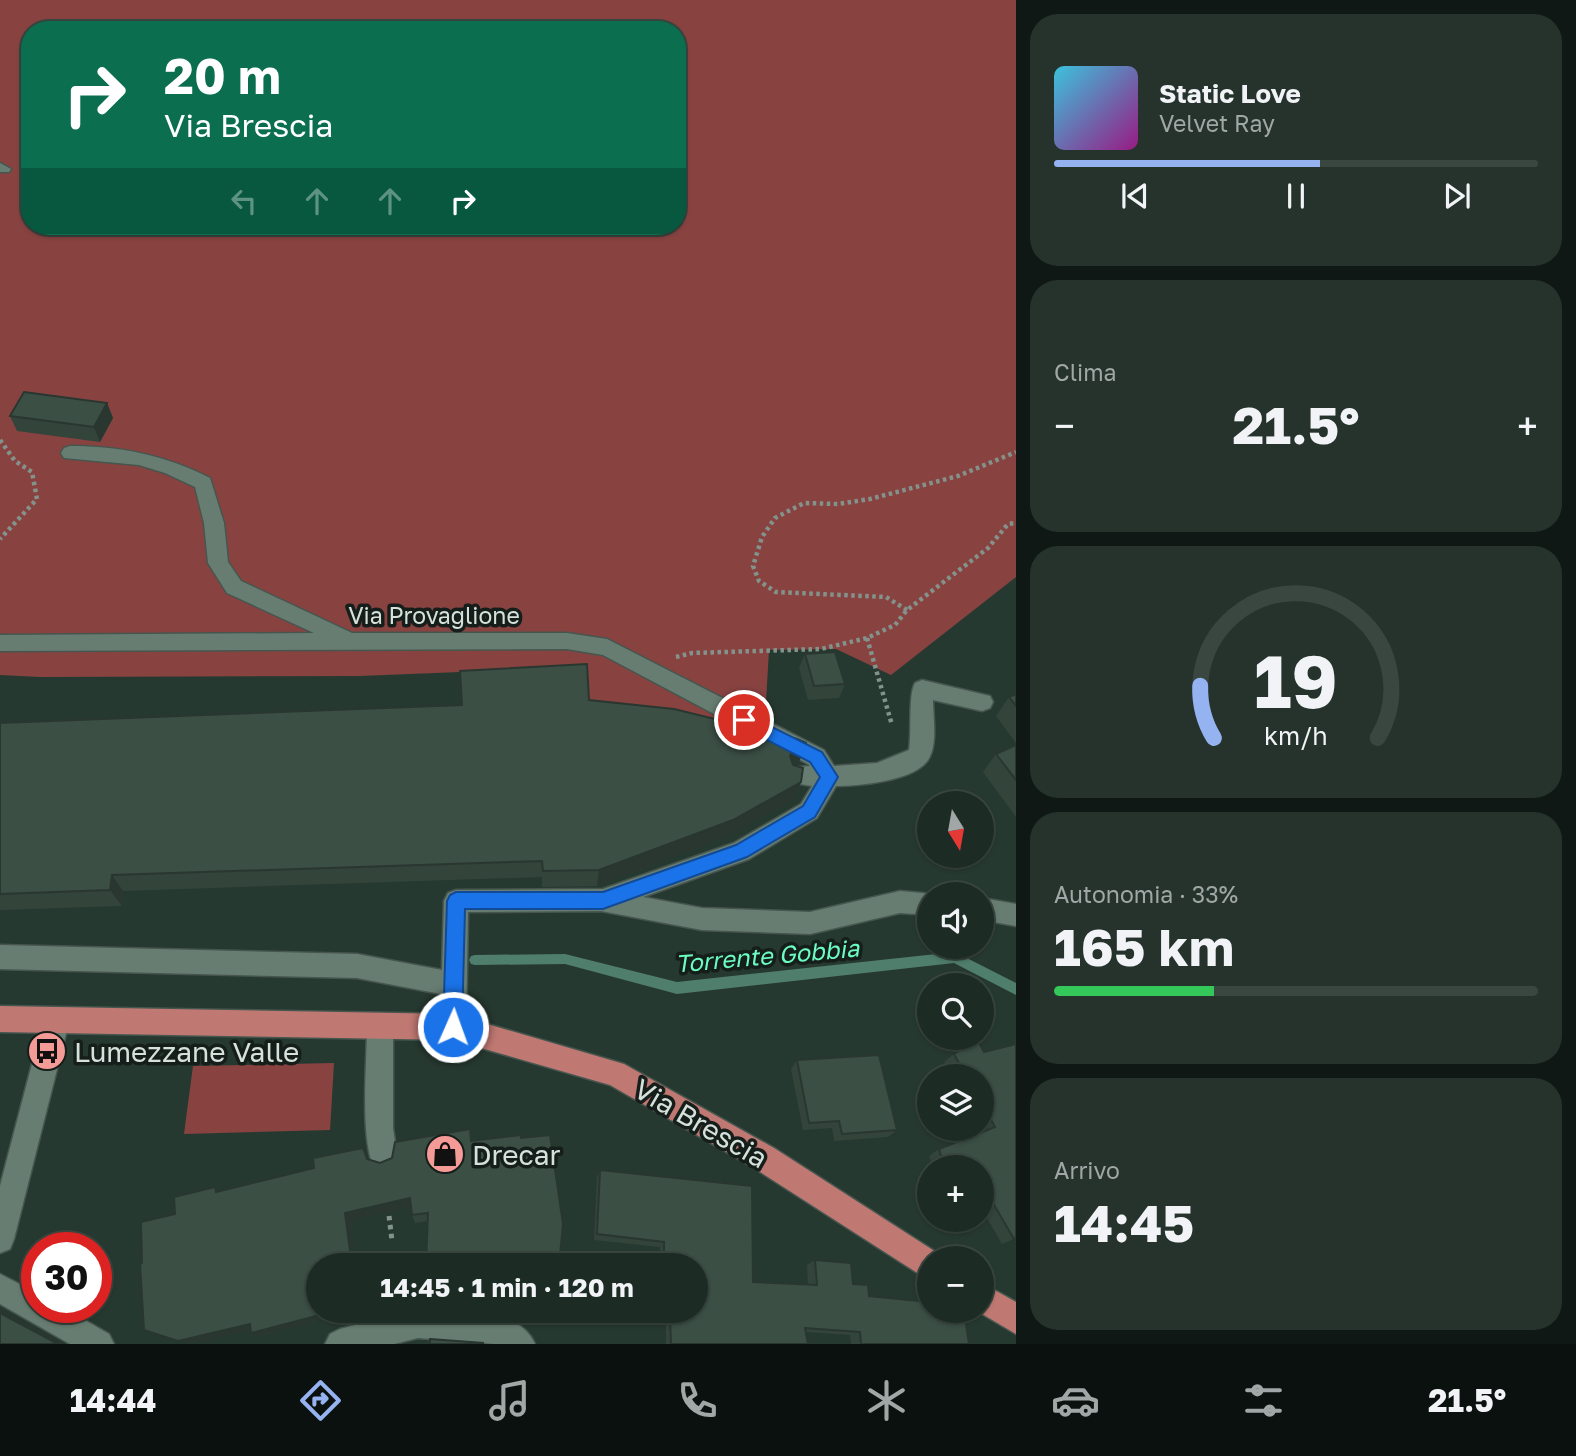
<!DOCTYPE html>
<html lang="it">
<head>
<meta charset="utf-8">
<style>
	body { margin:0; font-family:"Golos Text",sans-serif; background:#25332c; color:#f1f3f6; height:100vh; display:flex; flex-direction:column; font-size:26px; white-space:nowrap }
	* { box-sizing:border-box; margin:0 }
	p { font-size:23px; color:#a0a7a6 }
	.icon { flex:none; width:38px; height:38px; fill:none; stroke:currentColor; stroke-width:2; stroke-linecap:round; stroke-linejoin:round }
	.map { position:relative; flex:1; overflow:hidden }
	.details { display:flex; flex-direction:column; gap:14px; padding:14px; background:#0f1814; width:560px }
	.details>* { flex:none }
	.top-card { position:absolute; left:21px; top:21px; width:665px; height:214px; border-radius:28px; box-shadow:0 2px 5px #0004,0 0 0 2px #3a4741; background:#0b6e4f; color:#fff; overflow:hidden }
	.needle { width:46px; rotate:169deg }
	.fabs { position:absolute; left:917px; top:791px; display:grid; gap:14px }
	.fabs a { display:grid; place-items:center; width:77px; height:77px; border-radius:50%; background:#1c2b24; box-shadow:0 2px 5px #0004,0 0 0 2px #3a4741; font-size:35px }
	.speed { position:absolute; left:21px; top:1232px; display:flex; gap:14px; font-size:35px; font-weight:700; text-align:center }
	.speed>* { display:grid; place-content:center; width:91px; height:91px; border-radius:50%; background:#1c2b24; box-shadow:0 2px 5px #0004,0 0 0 2px #3a4741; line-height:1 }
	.speed .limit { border:10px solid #d22; background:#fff; color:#111 }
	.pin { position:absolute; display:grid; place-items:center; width:60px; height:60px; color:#fff; margin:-30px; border:4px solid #fff; border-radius:50%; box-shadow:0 2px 7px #0007 }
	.me { position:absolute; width:77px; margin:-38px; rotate:2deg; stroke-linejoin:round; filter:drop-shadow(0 0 5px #0008) }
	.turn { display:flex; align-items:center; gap:24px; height:147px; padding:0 28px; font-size:32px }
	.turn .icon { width:91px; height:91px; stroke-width:2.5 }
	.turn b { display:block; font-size:49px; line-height:60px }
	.lanes { display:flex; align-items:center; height:66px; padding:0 28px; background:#0003; justify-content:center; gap:35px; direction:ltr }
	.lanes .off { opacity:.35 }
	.big { font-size:52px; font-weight:700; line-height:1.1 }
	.details .card { flex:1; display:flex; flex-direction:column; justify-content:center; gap:10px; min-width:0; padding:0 24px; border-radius:28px; background:#25332c }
	.details .dial { align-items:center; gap:0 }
	.dial svg { height:182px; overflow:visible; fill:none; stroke:#3a4741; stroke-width:7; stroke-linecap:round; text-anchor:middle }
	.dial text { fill:#f1f3f6; stroke:none }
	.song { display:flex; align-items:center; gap:21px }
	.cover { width:84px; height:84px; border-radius:10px; background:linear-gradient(135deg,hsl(190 70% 55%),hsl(310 70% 35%)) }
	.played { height:7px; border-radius:4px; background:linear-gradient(90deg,#95b2f1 55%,#3a4741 55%) }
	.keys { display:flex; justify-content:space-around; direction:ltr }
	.heat { display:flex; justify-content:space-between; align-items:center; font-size:38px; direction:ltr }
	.charge { height:10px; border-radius:5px; background:linear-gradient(90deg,#34c759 33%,#3a4741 0) }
	.trip { position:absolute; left:306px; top:1253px; width:402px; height:70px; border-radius:35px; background:#1c2b24; box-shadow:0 2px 5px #0004,0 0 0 2px #3a4741; font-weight:700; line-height:70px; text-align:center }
	.menu { display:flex; height:112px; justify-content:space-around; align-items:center; background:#0b110e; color:#a0a7a6 }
	.menu .icon { width:49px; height:49px }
	.menu .active { color:#95b2f1 }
	.menu b { font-size:32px; color:#f1f3f6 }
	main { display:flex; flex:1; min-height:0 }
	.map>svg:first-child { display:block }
	.green { fill:#884341; fill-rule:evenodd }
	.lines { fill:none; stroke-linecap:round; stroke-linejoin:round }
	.stream { fill:#507e6c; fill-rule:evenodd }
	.minor-casing { stroke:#46564f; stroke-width:3 }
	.major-casing { stroke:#46564f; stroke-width:3 }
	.path-far1 { stroke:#83928b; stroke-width:4.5; stroke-dasharray:3.5 3.5; stroke-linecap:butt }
	.path { stroke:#83928b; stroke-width:5; stroke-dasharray:4.5 4.5; stroke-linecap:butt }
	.minor { fill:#687d72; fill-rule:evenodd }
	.major { fill:#c07872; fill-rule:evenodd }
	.wall { fill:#33443b }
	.shaded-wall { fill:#293730 }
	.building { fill:#3b4f45; stroke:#293730; stroke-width:2 }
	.route { fill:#1a73e8; stroke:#114b97; stroke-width:2 }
	.labels { text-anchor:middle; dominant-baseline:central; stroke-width:7; stroke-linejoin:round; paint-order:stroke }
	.street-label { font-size:23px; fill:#d5e1db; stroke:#151e1a }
	.water-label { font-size:24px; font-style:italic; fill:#6bfcc2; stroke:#151e1a }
	.near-poi-label { font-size:28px; fill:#d5e1db; stroke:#151e1a; text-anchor:start }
	.near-street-label { font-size:28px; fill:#d5e1db; stroke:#151e1a }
</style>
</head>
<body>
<main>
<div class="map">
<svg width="1016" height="1344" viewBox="0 0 1016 1344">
	<rect width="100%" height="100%" fill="#263930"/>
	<g class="green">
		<path d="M0,0H1016V577L891,675L836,649L769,650L765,719L799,759L587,719L583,667L360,676L40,677L0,675ZM30,30H677V226H30Z"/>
		<polygon points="334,1063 330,1130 184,1134 193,1066"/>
	</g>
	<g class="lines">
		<polygon class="stream" points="955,952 1016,983 1016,995 954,963 677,994 565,964 475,965 471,964 469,960 471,956 475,955 565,954 677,982"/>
		<defs>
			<g id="minor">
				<polygon points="0,163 11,169 9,172 0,172"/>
				<path d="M70,446C120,446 165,455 210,478L224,523L228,562L241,581L352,633H567L607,639L824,750L834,766L877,763L909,750C912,732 908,695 915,683L922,680L990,696L993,702L990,708L982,711L933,700C933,717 938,745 928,760C914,781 859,786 836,786L817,818L749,859L643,897L702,908L810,912L900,891L933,894H929V915L900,913L810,934L702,930L601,911L468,912L466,1027L462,1036L453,1040L444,1036L440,1027L441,994L357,978L0,969V945L357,954L442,970L444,901L448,893L456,890L603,889L734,843L801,804L812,786L788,782L785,775L788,768L810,766L808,764L603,655L567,649L0,651V635L314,633L227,593L208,563L204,523L195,487L165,473L139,465L64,458L61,453L64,448Z"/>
				<polygon points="982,898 1016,904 1016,926 982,920"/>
				<polygon points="56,1009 65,1013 69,1022 14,1239 10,1249 0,1253 0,1186 43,1022 47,1013"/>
				<path d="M380,1013L389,1017L393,1026V1128L397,1156L393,1166L383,1170L373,1166C360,1132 367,1064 367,1026L371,1017Z"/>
				<polygon points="0,1274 37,1293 37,1307 62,1307 109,1334 114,1344 70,1344 0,1304"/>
				<path d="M409,1311C446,1311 518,1304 535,1344H494L418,1338L394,1344H325L330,1334L340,1329Z"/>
			</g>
			<g id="major">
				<polygon points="0,1006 453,1014 624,1064 774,1148 939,1254 941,1258 929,1258 929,1278 919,1274 754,1168 610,1085 453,1040 0,1032"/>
				<polygon points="982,1283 1016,1302 1016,1334 977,1311 982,1311"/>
			</g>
		</defs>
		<use href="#minor" class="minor-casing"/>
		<use href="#major" class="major-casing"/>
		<g class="path-far1">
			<polyline points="0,440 15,461 32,472 37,499 0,539"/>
			<polyline points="907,610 886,597 776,592 759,581 753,566 762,537 775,518 804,503 838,504 870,499 958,476 1016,452"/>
			<polyline points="867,638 892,725"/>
			<polyline points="676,657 692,653 821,649 867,638 895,625 907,610 988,548 1008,524 1016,523"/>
		</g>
		<polyline class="path" points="388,1207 392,1241"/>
		<use href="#minor" class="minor"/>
		<use href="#major" class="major"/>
	</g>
	<g class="wall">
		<polygon points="107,403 113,418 100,442 17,431 10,416"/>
		<polygon points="805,654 845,684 839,698 808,700 799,668"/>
		<polygon points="1016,694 1016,743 996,716 1009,697"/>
		<polygon points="589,700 806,746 798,764 794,765 801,782 793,800 727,837 597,886 542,887 542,877 123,891 122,906 0,910 0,723"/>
		<polygon points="1016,745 1016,817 983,772 996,754"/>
		<polygon points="984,1052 1014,1239 1002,1244 982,1209 982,1167 933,1167 929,1156 939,1149 983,1132 981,1129 982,1076 952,1076 944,1062 954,1054"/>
		<polygon points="797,1060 897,1130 888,1137 834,1141 832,1128 803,1130 791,1069"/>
		<polygon points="470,1129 428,1221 415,1223 412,1215 411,1206 351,1221 356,1265 318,1311 358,1311 260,1336 251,1330 189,1344 144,1330 142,1263 175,1214 220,1191 369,1160 380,1163"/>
		<polygon points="600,1170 753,1282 808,1285 807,1265 815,1260 869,1296 969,1344 851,1344 850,1335 806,1332 808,1344 666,1344 666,1318 660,1318 660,1311 696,1311 696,1265 660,1265 660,1247 594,1240 597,1177"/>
		<polygon points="947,1220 968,1220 961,1227 950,1232"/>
		<polygon points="536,1311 555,1311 554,1313"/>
	</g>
	<g class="shaded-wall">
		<polygon points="107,403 113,418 100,442 94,427"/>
		<polygon points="806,746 798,764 786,767 793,749"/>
		<polygon points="801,782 793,800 727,837 597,886 599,870"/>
		<polygon points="112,875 123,891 122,906 110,890"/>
		<polygon points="410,1198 414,1206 351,1221 356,1265 352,1265 345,1213"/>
		<polygon points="0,1309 66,1344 58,1344 0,1313"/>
		<polygon points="335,1311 358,1311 260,1336 251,1333"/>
		<polygon points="250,1324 259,1328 190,1344 178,1341"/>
	</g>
	<g class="building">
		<polygon points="24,392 107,403 94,427 10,416"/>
		<polygon points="835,652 845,684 814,686 805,654"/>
		<polygon points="587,664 589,700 674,709 797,739 806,743 806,746 793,749 790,756 793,765 803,768 801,782 733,820 599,870 543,871 542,861 112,875 110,890 0,894 0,723 462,705 460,671"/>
		<polygon points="1016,694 1016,706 1009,697"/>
		<polygon points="1016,745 1016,780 996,754"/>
		<polygon points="977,1039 984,1052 1016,1044 1016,1237 1014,1239 990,1198 982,1206 982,1167 944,1167 939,1149 995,1127 982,1104 982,1076 966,1076 954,1054"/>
		<polygon points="879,1055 897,1130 842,1134 839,1121 809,1123 797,1060"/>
		<polygon points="470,1129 471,1141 521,1135 521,1138 550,1135 563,1224 559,1265 426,1265 428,1213 412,1215 410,1198 345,1213 352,1265 318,1265 318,1311 335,1311 251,1333 250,1324 178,1341 144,1330 140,1264 142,1263 141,1222 175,1214 174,1197 215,1187 216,1192 314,1168 313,1158 363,1148 367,1159 380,1163 392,1158 395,1142"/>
		<polygon points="600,1170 752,1186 753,1282 817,1285 815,1260 851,1263 853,1284 868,1285 869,1296 929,1302 929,1311 964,1311 969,1344 861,1344 860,1332 805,1328 808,1344 671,1344 670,1315 665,1314 665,1311 696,1311 696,1265 664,1265 664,1242 597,1234"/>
		<polygon points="959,1220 968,1220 961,1227"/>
		<polygon points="0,1313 58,1344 0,1344"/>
		<polygon points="430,1339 483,1343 483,1344 430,1344"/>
	</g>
	<polygon class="route" points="744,713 822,752 838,777 815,817 747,857 603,909 465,909 462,1027 459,1034 453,1036 446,1034 443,1027 447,901 450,895 456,892 603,892 736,845 803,806 820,777 810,762 738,725 736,720 738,715"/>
	<defs>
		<symbol id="bus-disc" viewBox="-11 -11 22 22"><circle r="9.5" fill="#f59b97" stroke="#151e1a"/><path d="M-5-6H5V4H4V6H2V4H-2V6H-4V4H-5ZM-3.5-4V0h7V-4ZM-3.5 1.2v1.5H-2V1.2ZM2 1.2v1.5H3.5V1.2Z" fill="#111"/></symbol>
		<symbol id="shop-disc" viewBox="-11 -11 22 22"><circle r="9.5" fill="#f59b97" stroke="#151e1a"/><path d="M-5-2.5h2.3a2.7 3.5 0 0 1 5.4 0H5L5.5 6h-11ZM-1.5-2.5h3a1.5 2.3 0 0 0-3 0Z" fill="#111"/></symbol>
	</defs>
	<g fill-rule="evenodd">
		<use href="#bus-disc" x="25" y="1029" width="44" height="44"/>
		<use href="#shop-disc" x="423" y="1132" width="44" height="44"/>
	</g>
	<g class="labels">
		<g class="street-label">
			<text x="434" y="615">Via Provaglione</text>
		</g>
		<g class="water-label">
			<text transform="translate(767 955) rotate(-5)">Torrente Gobbia</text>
		</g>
		<g class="near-poi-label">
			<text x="74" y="1051">Lumezzane Valle</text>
			<text x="472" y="1154">Drecar</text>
		</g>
		<g class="near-street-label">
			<text transform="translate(701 1123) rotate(30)">Via Brescia</text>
		</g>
	</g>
</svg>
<div class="fabs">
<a><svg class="needle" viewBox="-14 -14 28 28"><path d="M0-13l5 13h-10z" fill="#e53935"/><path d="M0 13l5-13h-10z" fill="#a0a7a6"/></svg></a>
<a><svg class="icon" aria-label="sound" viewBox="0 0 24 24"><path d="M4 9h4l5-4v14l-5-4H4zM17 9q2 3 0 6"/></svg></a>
<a><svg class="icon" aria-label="search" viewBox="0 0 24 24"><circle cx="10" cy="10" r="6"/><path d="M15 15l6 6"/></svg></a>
<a><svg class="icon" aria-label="layers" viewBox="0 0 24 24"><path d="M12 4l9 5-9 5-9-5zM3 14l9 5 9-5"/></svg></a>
<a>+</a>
<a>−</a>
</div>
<div class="speed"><div class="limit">30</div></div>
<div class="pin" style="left:744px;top:720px;background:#d93025"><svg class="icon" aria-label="arrive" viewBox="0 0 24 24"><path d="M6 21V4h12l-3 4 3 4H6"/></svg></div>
<svg class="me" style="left:453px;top:1027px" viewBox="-20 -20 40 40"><circle r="17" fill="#1a73e8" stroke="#fff" stroke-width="3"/><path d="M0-11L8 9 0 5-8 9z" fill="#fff"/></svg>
<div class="trip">14:45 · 1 min · 120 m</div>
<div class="top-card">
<div class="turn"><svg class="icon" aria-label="right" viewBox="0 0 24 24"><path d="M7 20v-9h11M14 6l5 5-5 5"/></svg><div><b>20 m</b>Via Brescia</div></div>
<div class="lanes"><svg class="icon off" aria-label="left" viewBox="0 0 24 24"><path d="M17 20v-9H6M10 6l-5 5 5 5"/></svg><svg class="icon off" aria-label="ahead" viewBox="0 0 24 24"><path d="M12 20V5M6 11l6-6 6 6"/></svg><svg class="icon off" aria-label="ahead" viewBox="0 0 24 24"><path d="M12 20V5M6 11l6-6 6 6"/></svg><svg class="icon" aria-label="right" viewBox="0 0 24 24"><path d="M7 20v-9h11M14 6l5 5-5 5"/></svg></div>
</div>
</div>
<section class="details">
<div class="card">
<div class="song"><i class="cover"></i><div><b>Static Love</b><p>Velvet Ray</p></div></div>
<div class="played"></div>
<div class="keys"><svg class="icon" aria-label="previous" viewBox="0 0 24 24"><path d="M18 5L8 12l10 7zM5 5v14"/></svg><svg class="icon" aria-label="pause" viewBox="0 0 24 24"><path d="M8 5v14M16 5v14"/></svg><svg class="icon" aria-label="next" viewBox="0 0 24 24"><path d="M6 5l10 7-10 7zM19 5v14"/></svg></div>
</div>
<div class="card"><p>Clima</p>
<div class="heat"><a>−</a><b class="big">21.5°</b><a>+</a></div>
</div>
<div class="card dial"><svg viewBox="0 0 100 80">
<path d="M14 69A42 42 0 1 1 86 69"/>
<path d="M14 69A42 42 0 0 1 8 46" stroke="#95b2f1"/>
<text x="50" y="56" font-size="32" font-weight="700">19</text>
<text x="50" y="72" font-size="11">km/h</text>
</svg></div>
<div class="card"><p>Autonomia · 33%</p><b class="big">165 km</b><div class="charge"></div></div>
<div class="card"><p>Arrivo</p><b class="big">14:45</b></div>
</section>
</main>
<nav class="menu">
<b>14:44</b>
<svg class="icon active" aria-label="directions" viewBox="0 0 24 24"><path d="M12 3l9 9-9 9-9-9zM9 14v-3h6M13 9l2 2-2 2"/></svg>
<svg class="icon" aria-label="music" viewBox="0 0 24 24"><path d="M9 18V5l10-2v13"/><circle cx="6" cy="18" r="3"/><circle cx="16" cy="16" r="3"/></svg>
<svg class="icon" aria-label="phone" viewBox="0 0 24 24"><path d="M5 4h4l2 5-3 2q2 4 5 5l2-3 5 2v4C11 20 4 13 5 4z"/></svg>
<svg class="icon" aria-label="climate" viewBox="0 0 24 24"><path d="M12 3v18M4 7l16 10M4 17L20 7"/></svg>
<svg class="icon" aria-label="car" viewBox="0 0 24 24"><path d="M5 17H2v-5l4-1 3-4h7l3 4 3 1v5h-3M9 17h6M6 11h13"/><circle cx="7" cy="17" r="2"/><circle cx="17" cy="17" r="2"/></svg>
<svg class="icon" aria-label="filters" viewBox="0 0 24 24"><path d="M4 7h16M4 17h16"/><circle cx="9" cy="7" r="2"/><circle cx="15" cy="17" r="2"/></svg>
<b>21.5°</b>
</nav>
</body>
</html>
